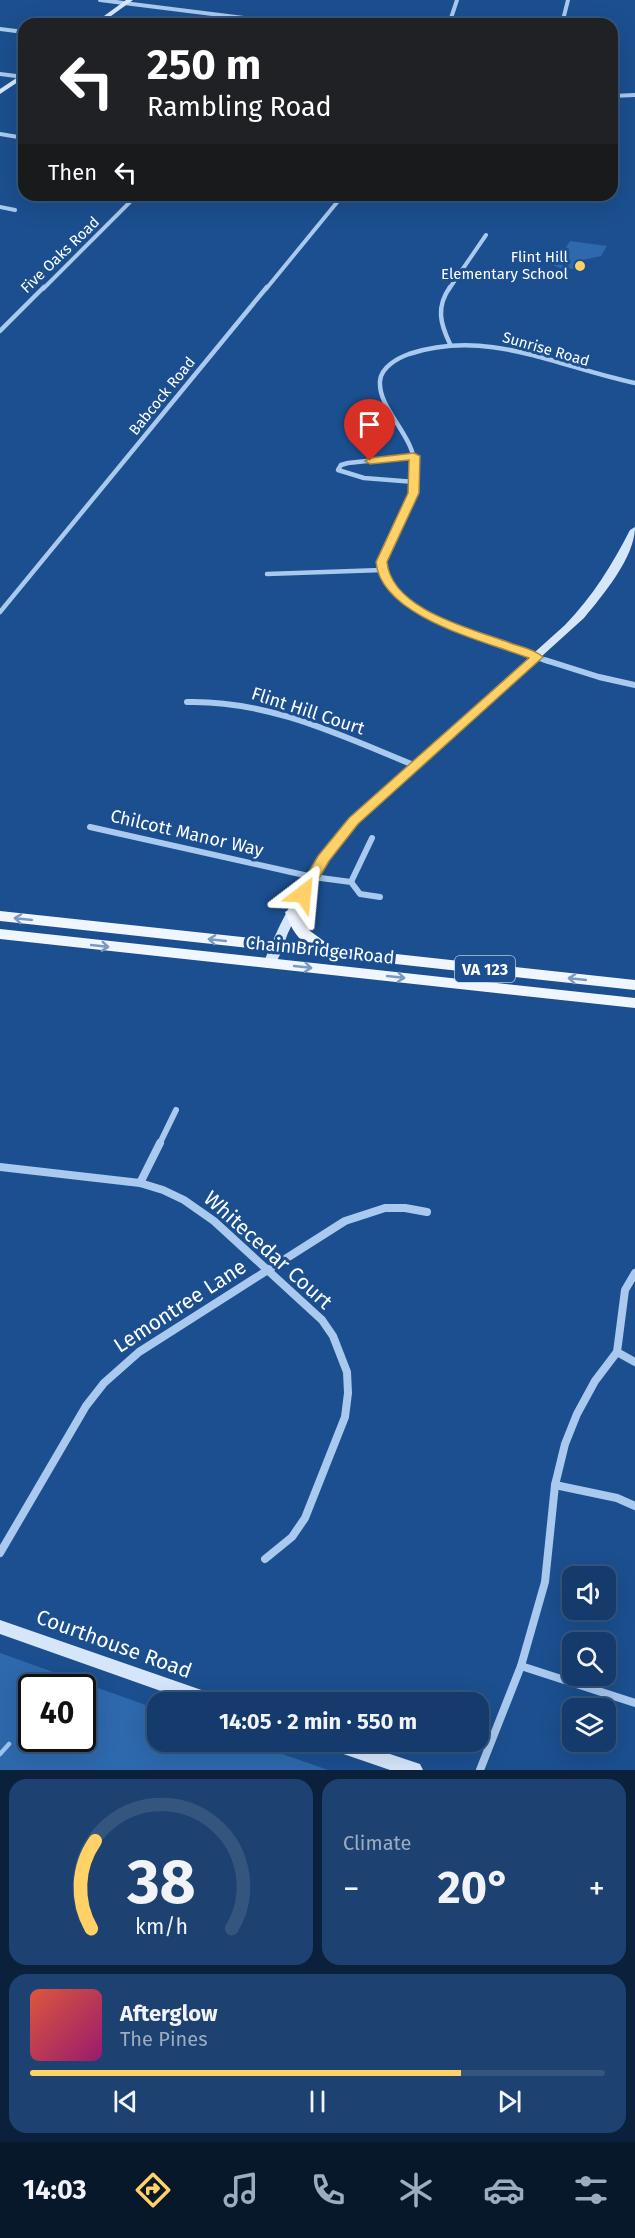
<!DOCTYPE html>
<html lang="en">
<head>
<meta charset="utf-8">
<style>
	body { margin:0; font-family:"Fira Sans",sans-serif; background:#1d4271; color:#f1f3f6; height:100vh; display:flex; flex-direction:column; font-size:22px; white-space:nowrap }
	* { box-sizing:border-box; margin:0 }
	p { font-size:20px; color:#9dadc1 }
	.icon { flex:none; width:33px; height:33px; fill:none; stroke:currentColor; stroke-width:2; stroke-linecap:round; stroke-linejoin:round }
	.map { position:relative; height:1770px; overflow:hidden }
	.details { display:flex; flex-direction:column; gap:9px; padding:9px; background:#0b203b; flex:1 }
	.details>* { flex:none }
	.hud { position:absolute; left:18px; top:18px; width:600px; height:183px; border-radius:18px; box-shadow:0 6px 24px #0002,0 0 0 2px #33557e; background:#202124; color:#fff; overflow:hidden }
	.fabs { position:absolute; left:562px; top:1566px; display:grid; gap:12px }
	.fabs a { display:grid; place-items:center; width:54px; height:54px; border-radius:12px; background:#143b6b; box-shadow:0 6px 24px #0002,0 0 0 2px #33557e; font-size:30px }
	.speed { position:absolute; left:18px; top:1674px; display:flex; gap:12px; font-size:30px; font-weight:700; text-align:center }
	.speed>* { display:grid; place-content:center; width:78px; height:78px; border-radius:50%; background:#143b6b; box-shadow:0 6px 24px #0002,0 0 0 2px #33557e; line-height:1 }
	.speed .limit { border:3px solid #111; border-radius:9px; background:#fff; color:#111 }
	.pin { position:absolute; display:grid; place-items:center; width:51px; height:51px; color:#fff; margin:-62px -26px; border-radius:50% 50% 50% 0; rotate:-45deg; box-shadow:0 0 6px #0007 }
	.pin .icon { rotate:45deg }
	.me { position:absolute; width:66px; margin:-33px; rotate:29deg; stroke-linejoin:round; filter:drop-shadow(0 0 4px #0008) }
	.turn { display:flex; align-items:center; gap:21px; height:126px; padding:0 30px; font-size:27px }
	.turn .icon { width:78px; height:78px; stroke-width:2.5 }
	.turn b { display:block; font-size:42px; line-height:51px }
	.then { display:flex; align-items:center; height:57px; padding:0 30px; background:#0003; gap:12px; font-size:22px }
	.big { font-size:45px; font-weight:700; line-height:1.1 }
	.details .tile { flex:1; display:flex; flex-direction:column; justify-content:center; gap:9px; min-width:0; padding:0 21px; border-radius:18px; background:#1d4271 }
	.details .dial { align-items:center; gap:0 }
	.dial svg { height:156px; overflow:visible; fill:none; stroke:#33557e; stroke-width:7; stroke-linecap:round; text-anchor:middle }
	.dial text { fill:#f1f3f6; stroke:none }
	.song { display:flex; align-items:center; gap:18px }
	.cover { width:72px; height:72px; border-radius:9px; background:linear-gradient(135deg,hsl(10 70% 55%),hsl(320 70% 35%)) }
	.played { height:6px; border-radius:3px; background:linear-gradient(90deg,#ffd166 75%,#33557e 75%) }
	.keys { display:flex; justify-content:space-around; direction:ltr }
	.heat { display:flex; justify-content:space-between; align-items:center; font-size:33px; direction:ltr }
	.details .tiles { flex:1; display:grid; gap:9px; grid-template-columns:1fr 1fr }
	.tile:last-child { grid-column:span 2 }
	.trip { position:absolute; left:147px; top:1692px; width:342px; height:60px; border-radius:18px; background:#143b6b; box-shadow:0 6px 24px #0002,0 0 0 2px #33557e; font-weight:700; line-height:60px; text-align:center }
	.tabs { display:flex; height:96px; justify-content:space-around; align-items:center; background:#08182b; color:#9dadc1 }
	.tabs .icon { width:42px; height:42px }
	.tabs .active { color:#ffd166 }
	.tabs b { font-size:27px; color:#f1f3f6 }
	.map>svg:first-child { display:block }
	.green { fill:#2e69ad; fill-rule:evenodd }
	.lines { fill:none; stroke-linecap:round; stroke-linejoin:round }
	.stream { stroke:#9cc4f0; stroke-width:4.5 }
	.street-far3 { stroke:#a9c9ee; stroke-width:4 }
	.street-far2 { stroke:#a9c9ee; stroke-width:4.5 }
	.street-far1 { stroke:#a9c9ee; stroke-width:6 }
	.street { stroke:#a9c9ee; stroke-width:8 }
	.secondary { fill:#d6e6fa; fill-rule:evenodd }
	.primary { fill:#f0f6ff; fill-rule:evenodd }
	.oneway { stroke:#7b9ac1 }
	.route { fill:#ffd166; stroke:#a68842; stroke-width:1.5 }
	.poi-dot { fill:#ffd166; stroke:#1b4f8f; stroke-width:2 }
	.labels { text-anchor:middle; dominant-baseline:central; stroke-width:6; stroke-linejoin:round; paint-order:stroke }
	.far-street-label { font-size:15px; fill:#fff; stroke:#1b4f8f }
	.far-poi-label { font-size:15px; fill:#fff; stroke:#1b4f8f; text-anchor:end }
	.shield { fill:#1b4f8f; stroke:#bbcadd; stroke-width:1.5 }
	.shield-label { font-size:16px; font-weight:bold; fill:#fff }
	.street-label { font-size:18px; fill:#fff; stroke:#1b4f8f }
	.near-street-label { font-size:21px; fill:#fff; stroke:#1b4f8f }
</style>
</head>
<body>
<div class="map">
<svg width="635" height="1770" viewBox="0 0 635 1770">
	<rect width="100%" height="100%" fill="#1b4f8f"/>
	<g class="green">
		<polygon points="570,241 607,246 601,256 578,261 573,269 566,268 564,272 556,271 559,267 554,266"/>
		<path d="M0,1653L157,1709L158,1742H248L328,1770H0ZM32,1688H82V1738H32Z"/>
	</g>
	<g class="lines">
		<polyline class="stream" points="0,1754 9,1744"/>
		<g class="street-far3">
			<polyline points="100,0 292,24"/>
			<polyline points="449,24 457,0"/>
			<polyline points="562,24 568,0"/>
			<polyline points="0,29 24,32"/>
			<polyline points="0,74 24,77"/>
			<polyline points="612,96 635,95"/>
			<polyline points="0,134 24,138"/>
			<polyline points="0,207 15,210"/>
			<polyline points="43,289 137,195"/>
			<polyline points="266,289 343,195"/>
			<polyline points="449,289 486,235"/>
		</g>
		<g class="street-far2">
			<path d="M450,287C436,307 440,323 450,344"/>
			<polyline points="0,331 44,287"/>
			<polyline points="414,456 348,463 341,465 338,470 364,478 415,482"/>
			<polyline points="267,574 382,570"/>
			<polyline points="0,612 267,287"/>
			<path d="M549,662C513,649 374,613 382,562C387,528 416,505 415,468C415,435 378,410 380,381C381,367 398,358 409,354C489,328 558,367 635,383"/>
		</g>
		<g class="street-far1">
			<polyline points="545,660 599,677 635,685"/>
			<path d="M187,702C269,700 342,736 416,766"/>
			<polyline points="90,827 313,877 351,882 360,894 380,897"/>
			<polyline points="351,882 372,838"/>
			<polyline points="159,1145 176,1110"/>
		</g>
		<g class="street">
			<polyline points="0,1167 140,1183 163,1190 184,1200 214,1221 322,1320 333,1336 347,1372 348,1393 345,1417 305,1518 292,1537 265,1559"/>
			<polyline points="140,1183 160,1143"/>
			<polyline points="617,1352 635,1362"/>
			<polyline points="555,1485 617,1498 635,1506"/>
			<polyline points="0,1553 86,1406 104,1383 139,1352 345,1221 385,1208 405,1208 427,1212"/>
			<polyline points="521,1666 635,1703"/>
			<polyline points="480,1770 521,1666 545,1582 555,1485 565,1444 577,1414 595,1381 617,1352 625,1290 635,1273"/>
		</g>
		<g class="secondary">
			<polygon points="126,0 133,0 100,24 93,24"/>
			<polygon points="24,73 24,78 0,94 0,89"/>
			<path d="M635,527C635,557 603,595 584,618L357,823C329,857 306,893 288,933C284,942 279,965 269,968L265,967L263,964C284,911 312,862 349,819L565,625C593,596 612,565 630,530Z"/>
			<polygon points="0,1620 213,1694 219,1696 222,1702 192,1702 0,1634"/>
			<polygon points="323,1742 354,1742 420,1764 423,1770 390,1770 326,1748"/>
		</g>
		<g class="primary">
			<path d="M293,907L298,909L310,931L332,947L635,980V990L0,921V911L306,944C295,936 290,925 285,912Z"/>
			<polygon points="0,929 635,998 635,1008 0,939"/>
		</g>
	</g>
	<defs><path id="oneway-shaft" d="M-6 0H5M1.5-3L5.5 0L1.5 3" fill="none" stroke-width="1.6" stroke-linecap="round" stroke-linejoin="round" transform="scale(1.5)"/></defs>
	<g class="oneway">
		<use href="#oneway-shaft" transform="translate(23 919) rotate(-174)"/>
		<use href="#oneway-shaft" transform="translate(217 940) rotate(-174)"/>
		<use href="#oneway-shaft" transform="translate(100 946) rotate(6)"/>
		<use href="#oneway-shaft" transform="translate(303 967) rotate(6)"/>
		<use href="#oneway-shaft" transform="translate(396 977) rotate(6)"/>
		<use href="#oneway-shaft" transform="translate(577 979) rotate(-174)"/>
	</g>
	<path class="route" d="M414,453L420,456L419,493L387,562C392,611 474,629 513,644C523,647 536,650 543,657L358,824L329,861L308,897L303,899L296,894L318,856L349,818L529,658C484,641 381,617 376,562L408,493L409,460L370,464L365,461L370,458Z"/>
	<circle class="poi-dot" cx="580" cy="266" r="6"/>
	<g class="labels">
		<g class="far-street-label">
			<text transform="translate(60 255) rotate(-44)">Five Oaks Road</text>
			<text transform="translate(546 349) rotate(16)">Sunrise Road</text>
			<text transform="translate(162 396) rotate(-51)">Babcock Road</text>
		</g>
		<g class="far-poi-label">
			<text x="568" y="257">Flint Hill<tspan x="568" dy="17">Elementary School</tspan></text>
		</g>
		<rect class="shield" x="455" y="956" width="60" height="26" rx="4.5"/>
		<g class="shield-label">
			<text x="485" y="969">VA 123</text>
		</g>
		<g class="street-label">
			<text transform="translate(308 711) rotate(18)">Flint Hill Court</text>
			<text transform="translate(187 833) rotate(13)">Chilcott Manor Way</text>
			<text transform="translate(320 950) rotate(6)">Chain Bridge Road</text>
		</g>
		<g class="near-street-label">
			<text transform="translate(268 1250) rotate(42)">Whitecedar Court</text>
			<text transform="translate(180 1306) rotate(-33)">Lemontree Lane</text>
			<text transform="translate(114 1644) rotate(20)">Courthouse Road</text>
		</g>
	</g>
</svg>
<div class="fabs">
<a><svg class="icon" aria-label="sound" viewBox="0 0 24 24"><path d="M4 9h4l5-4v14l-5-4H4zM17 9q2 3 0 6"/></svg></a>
<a><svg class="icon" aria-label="search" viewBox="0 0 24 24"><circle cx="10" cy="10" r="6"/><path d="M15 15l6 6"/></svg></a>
<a><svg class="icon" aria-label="layers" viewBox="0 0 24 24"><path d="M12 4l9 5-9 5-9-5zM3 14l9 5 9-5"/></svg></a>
</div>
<div class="speed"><div class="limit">40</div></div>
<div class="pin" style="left:370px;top:461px;background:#d93025"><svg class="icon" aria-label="arrive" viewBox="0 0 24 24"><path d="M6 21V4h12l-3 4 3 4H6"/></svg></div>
<svg class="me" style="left:303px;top:894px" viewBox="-20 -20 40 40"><path d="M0-17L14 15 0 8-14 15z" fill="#ffd166" stroke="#fff" stroke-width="4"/></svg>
<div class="trip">14:05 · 2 min · 550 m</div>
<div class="hud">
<div class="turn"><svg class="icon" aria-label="left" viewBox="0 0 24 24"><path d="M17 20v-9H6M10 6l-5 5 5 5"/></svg><div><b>250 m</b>Rambling Road</div></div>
<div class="then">Then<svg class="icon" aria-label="left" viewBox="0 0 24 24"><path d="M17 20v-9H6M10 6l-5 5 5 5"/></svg></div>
</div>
</div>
<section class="details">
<div class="tiles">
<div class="tile dial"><svg viewBox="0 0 100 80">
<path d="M14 69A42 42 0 1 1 86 69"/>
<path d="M14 69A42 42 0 0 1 16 24" stroke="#ffd166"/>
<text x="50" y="56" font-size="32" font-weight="700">38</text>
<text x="50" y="72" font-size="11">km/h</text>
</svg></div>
<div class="tile"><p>Climate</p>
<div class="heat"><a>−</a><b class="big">20°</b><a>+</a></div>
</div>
<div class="tile">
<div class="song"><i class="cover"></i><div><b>Afterglow</b><p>The Pines</p></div></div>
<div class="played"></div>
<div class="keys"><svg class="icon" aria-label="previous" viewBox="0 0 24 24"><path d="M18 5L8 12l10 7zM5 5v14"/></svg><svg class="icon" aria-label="pause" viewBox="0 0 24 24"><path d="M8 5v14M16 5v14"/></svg><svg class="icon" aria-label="next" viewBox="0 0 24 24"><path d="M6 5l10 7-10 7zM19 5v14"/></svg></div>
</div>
</div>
</section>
<nav class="tabs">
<b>14:03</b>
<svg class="icon active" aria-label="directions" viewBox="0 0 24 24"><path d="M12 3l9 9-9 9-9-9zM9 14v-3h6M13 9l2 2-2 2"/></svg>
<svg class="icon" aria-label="music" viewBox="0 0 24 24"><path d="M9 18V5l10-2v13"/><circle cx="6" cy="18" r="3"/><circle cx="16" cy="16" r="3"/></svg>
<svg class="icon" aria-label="phone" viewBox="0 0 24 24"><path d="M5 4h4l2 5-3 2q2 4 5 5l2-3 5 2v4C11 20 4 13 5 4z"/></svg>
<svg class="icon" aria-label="climate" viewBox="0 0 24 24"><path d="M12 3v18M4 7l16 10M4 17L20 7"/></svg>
<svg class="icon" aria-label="car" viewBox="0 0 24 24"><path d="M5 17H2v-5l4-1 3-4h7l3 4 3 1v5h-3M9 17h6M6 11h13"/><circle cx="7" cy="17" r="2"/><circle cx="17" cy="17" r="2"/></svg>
<svg class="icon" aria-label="filters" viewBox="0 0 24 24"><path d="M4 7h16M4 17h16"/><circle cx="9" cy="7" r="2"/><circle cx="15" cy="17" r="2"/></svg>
</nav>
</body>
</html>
